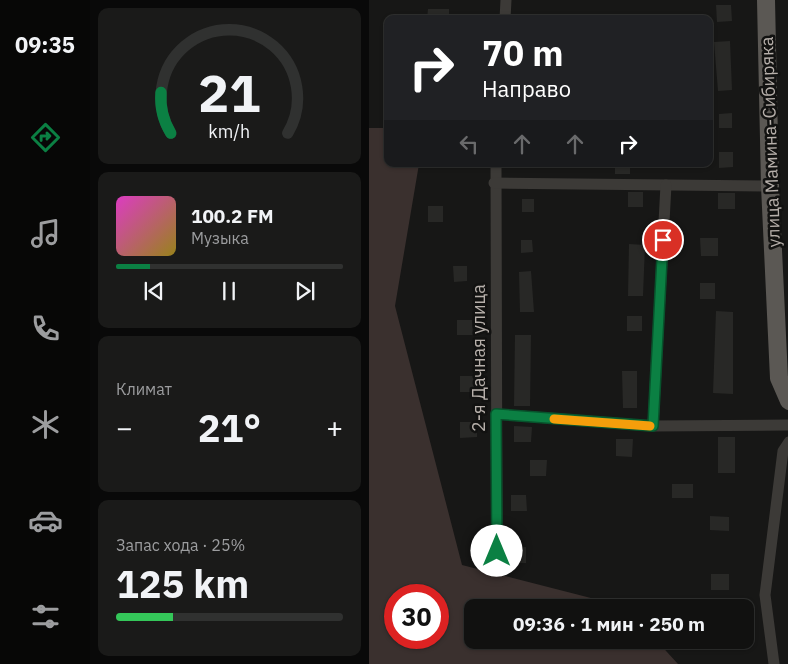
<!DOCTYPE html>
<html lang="ru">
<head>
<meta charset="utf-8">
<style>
	body { margin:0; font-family:"IBM Plex Sans",sans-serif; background:#1a1a19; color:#f1f3f6; height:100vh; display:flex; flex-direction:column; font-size:19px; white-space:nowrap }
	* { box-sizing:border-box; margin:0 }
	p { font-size:16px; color:#9c9d9f }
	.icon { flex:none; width:28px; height:28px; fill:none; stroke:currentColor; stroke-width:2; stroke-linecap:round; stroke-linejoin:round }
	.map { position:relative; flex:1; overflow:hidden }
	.panel { display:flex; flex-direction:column; gap:8px; padding:8px; background:#090909; width:279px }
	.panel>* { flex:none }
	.banner { position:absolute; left:15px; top:15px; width:329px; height:152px; border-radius:10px; box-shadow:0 1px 4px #0004,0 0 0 1px #303130; background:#202124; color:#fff; overflow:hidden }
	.speed { position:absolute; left:15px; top:584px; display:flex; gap:10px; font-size:25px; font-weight:700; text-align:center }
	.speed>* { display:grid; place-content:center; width:65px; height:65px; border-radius:50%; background:#111110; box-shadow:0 1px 4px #0004,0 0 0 1px #303130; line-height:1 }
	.speed .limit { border:8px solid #d22; background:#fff; color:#111 }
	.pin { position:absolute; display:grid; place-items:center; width:42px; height:42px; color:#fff; margin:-21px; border:2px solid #fff; border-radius:50%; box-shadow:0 1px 5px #0007 }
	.me { position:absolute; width:55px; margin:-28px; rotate:0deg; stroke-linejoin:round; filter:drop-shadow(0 0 4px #0008) }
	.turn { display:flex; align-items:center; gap:18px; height:105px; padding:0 15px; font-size:22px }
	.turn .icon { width:65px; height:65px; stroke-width:2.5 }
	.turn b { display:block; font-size:35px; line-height:42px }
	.lanes { display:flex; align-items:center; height:48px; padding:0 15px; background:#0003; justify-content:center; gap:25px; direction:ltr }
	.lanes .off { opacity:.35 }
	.big { font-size:38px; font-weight:700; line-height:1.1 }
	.panel .card { flex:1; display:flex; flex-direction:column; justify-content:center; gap:8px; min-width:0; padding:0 18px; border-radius:10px; background:#1a1a19 }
	.panel .dial { align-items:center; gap:0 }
	.dial svg { height:130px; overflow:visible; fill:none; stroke:#303130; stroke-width:7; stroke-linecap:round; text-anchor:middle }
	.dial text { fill:#f1f3f6; stroke:none }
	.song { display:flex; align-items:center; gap:15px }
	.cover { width:60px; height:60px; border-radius:8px; background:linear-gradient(135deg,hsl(310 70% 55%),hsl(50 70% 35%)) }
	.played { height:5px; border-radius:2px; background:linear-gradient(90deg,#0b8043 15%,#303130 15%) }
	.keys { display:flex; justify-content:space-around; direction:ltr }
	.heat { display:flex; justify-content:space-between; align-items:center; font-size:28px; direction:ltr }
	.charge { height:8px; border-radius:4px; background:linear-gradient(90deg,#34c759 25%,#303130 0) }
	.trip { position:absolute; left:95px; top:599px; width:290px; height:50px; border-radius:10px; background:#111110; box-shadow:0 1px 4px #0004,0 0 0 1px #303130; font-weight:700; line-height:50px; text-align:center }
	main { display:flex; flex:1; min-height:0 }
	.tabs { display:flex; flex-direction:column; width:90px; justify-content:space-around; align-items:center; background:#070706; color:#9c9d9f }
	.tabs .icon { width:35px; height:35px }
	.tabs .on { color:#0b8043 }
	.tabs b { font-size:22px; color:#f1f3f6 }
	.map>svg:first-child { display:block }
	.water { fill:#3a302e; fill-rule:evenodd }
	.building { fill:#282826 }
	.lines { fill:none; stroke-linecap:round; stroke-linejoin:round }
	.minor { stroke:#3c3a37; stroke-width:11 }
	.primary { stroke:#5b5854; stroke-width:18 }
	.route-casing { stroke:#07532c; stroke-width:12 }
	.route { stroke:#0b8043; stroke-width:9 }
	.slow { stroke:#f59e0b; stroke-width:9 }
	.labels { text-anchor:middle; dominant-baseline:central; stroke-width:5; stroke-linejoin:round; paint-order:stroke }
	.street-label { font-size:18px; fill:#b6afaa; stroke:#121211 }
</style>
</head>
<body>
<main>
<nav class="tabs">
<b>09:35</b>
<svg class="icon on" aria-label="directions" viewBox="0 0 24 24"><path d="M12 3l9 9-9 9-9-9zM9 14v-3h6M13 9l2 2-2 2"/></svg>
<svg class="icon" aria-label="music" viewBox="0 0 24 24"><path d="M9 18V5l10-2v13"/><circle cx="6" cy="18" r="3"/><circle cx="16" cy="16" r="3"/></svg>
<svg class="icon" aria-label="phone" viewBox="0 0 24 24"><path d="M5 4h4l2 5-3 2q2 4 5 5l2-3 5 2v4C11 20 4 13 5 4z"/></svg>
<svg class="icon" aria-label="climate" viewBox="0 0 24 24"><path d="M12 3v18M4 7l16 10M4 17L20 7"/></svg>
<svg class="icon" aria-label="car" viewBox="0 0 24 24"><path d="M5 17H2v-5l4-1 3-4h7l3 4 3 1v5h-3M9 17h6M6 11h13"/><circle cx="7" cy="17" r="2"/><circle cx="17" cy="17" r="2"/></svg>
<svg class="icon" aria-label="filters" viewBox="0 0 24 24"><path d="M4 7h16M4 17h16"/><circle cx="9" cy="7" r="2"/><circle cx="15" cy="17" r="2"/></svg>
</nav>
<section class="panel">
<div class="card dial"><svg viewBox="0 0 100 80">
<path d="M14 69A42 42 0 1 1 86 69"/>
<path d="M14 69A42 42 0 0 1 8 44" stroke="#0b8043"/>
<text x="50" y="56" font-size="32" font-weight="700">21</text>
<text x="50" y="72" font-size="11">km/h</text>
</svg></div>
<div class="card">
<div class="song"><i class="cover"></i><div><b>100.2 FM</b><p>Музыка</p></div></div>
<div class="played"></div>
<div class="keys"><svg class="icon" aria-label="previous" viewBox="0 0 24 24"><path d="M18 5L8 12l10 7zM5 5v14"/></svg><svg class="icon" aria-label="pause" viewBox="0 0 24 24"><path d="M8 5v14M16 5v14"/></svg><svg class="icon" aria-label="next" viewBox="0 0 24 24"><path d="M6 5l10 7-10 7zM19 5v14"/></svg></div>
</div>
<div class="card"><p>Климат</p>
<div class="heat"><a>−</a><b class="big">21°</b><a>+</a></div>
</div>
<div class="card"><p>Запас хода · 25%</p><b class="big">125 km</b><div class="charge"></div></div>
</section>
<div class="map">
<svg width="420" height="664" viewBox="0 0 420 664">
	<rect width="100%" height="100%" fill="#171716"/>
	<path class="water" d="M0,128H19V164H50L26,306L93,565L257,607L104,608V640H287L309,664H0ZM26,595H69V638H26Z"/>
	<g class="building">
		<polygon points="347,5 362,5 363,21 348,22"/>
		<polygon points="59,9 80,9 80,19 58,19"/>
		<polygon points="361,41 363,90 349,91 345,42"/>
		<polygon points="363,113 363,128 350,128 350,114"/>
		<polygon points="350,152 364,152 364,167 350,168"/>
		<rect x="246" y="164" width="15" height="10"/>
		<rect x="259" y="192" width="15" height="15"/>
		<rect x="349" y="193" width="17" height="16"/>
		<rect x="153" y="199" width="12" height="13"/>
		<rect x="59" y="206" width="15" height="16"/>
		<polygon points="331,238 349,238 349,256 332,256"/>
		<polygon points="152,240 163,240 164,252 152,253"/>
		<polygon points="260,244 276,245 274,296 259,296"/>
		<polygon points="84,266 98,266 98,281 85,282"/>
		<polygon points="162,271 165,312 151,312 150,272"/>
		<rect x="331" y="283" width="15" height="16"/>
		<polygon points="347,311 364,312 364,394 344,393"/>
		<rect x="258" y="316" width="15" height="15"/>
		<polygon points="88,320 103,320 104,335 88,335"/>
		<polygon points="146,335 162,335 161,406 145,406"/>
		<polygon points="253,371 268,371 268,408 254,408"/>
		<rect x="91" y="376" width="16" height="16"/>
		<polygon points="91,422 108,422 108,437 91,438"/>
		<polygon points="145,426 163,427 162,442 145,442"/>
		<rect x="349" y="437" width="17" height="36"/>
		<polygon points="247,439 264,439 263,457 247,456"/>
		<polygon points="161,460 178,460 177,476 161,476"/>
		<rect x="303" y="484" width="21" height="14"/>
		<polygon points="142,495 157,495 158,511 142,511"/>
		<polygon points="341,516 360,517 360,531 341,530"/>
		<polygon points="157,547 157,563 142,563 142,548"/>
		<rect x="342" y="574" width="18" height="16"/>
	</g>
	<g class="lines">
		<g class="minor">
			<polyline points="136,19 137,0"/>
			<polyline points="127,164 128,551"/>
			<polyline points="125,183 401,186"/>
			<polyline points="127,414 284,426 420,425"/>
			<polyline points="284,426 297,185"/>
			<polyline points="405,664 396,595 414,451 420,442"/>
		</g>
		<polyline class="primary" points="397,0 401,186 410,378 420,401"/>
	</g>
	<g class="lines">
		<defs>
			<polyline id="route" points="128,551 127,414 284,426 294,240"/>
		</defs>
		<use href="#route" class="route-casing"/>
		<use href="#route" class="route"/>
		<polyline class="slow" points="185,419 281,426"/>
	</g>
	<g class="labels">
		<g class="street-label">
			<text transform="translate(401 142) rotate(-92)">улица Мамина-Сибиряка</text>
			<text transform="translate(109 358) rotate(-90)">2-я Дачная улица</text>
		</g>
	</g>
</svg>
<div class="speed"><div class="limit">30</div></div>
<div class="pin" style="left:294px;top:240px;background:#d93025"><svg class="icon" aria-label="arrive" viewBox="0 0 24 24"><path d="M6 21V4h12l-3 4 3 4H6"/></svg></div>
<svg class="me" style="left:128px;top:551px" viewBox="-20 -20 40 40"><circle r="19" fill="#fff"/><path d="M0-13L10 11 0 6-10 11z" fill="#0b8043"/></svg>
<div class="trip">09:36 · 1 мин · 250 m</div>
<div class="banner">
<div class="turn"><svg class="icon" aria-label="right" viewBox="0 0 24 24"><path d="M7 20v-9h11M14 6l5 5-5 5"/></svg><div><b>70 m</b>Направо</div></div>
<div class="lanes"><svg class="icon off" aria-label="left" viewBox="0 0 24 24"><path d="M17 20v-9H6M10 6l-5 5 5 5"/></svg><svg class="icon off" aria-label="ahead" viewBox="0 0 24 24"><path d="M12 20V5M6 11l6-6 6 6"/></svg><svg class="icon off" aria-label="ahead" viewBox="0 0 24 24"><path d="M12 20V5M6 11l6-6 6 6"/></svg><svg class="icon" aria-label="right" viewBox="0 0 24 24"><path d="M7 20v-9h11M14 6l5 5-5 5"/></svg></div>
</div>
</div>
</main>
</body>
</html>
